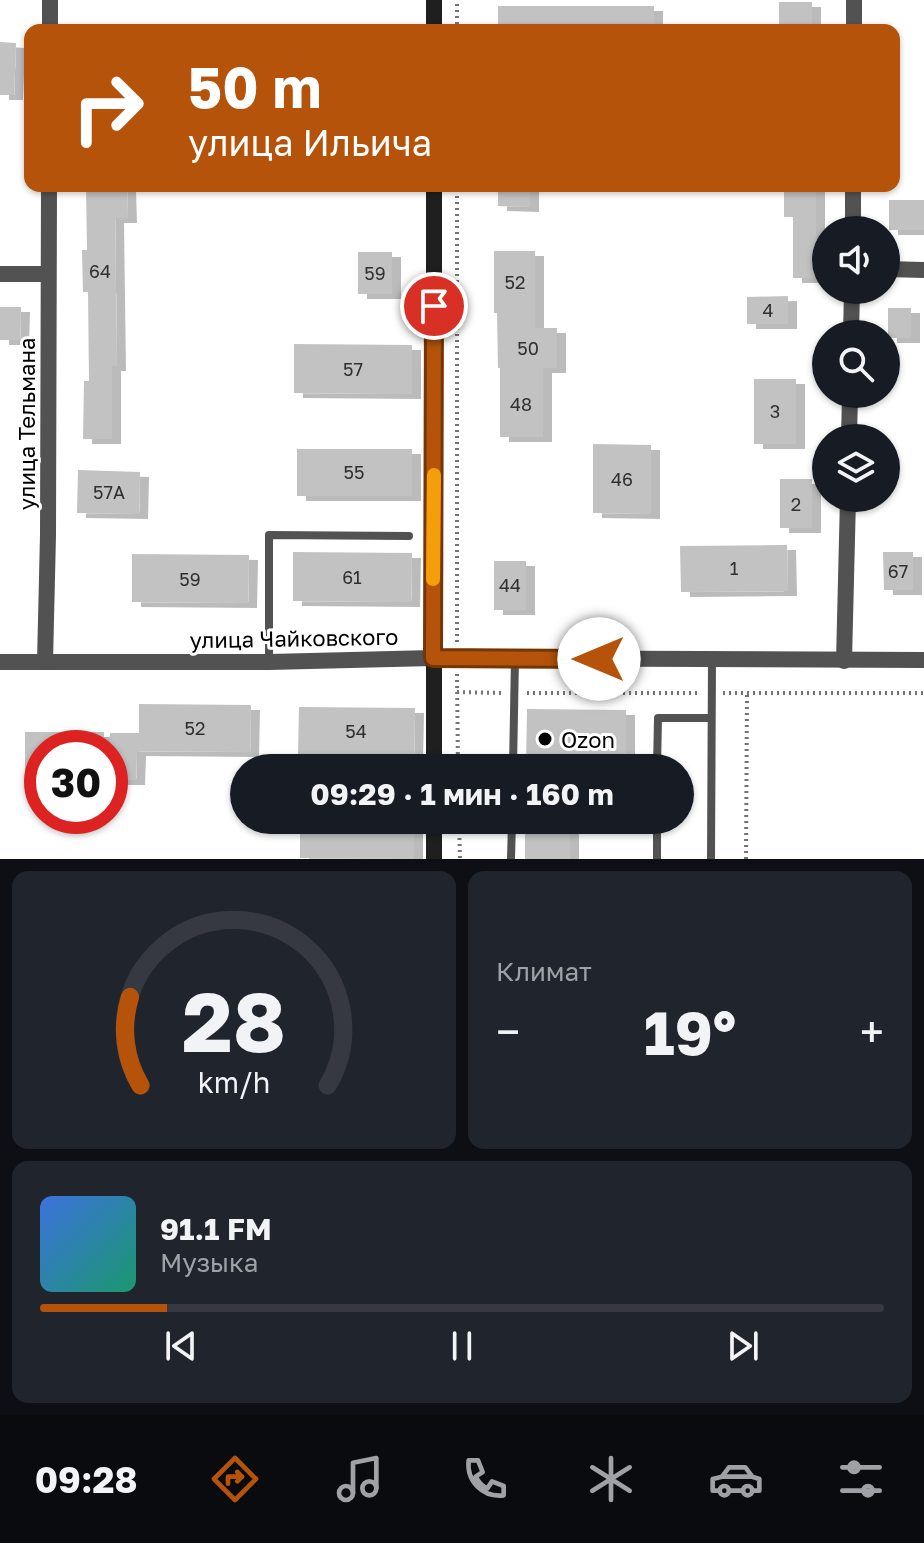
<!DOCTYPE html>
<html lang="ru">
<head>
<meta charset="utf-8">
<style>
	body { margin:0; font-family:"Golos Text",sans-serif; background:#20242c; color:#f1f3f6; height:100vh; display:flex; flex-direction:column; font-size:30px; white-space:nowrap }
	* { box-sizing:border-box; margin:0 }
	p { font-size:26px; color:#9ea1a6 }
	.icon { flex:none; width:44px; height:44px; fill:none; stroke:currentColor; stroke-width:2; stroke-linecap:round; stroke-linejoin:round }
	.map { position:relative; height:859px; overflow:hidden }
	.side { display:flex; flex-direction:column; gap:12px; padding:12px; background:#0d0f14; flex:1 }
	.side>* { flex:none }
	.banner { position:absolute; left:24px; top:24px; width:876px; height:168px; border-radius:16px; box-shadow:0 2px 6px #0004; background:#b45309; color:#fff; overflow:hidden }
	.controls { position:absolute; left:812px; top:216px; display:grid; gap:16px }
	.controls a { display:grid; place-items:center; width:88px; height:88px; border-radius:50%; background:#171b24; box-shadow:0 2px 6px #0004; font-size:40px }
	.speed { position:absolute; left:24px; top:730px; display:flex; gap:16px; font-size:40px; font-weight:700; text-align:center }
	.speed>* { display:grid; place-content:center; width:104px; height:104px; border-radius:50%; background:#171b24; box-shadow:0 2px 6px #0004; line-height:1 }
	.speed .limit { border:12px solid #d22; background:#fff; color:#111 }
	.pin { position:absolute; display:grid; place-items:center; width:68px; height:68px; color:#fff; margin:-34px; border:4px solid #fff; border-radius:50%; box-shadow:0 2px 8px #0007 }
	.me { position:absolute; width:88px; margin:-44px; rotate:270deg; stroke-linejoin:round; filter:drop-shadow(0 0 6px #0008) }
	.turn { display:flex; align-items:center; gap:28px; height:168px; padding:0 32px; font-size:36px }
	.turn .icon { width:104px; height:104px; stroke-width:2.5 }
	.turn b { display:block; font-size:56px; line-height:68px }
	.big { font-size:60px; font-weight:700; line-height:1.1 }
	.side .tile { flex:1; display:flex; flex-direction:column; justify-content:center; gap:12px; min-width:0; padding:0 28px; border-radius:16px; background:#20242c }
	.side .dial { align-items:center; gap:0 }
	.dial svg { height:208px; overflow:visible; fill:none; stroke:#363941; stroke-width:7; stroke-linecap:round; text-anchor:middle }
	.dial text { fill:#f1f3f6; stroke:none }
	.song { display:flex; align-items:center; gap:24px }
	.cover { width:96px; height:96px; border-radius:12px; background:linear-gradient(135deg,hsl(220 70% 55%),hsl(160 70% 35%)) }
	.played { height:8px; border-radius:4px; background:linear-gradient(90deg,#b45309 15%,#363941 15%) }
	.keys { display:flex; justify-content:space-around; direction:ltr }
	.heat { display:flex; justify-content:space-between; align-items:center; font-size:44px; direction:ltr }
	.side .tiles { flex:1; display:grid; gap:12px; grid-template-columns:1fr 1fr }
	.tile:last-child { grid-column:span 2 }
	.trip { position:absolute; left:230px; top:754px; width:464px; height:80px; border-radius:40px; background:#171b24; box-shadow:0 2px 6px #0004; font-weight:700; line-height:80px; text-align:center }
	.tabs { display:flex; height:128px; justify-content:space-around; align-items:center; background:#090b0e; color:#9ea1a6 }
	.tabs .icon { width:56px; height:56px }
	.tabs .current { color:#b45309 }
	.tabs b { font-size:36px; color:#f1f3f6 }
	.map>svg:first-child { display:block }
	.building { fill:#c2c2c2; filter:url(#shadow) }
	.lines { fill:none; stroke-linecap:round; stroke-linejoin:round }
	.path { stroke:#747474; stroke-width:4; stroke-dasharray:2 4; stroke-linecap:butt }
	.lane { stroke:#525252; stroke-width:8 }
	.street { stroke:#525252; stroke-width:16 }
	.secondary { stroke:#1f1f1f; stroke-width:16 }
	.route-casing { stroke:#753606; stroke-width:20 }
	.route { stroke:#b45309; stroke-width:14 }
	.slow { stroke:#f59e0b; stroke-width:14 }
	.poi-dot { fill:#000; stroke:#fff; stroke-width:3 }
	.labels { text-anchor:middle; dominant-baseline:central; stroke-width:6; stroke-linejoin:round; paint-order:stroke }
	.number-label { font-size:18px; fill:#303030 }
	.street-label { font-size:22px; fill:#000; stroke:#fff }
	.poi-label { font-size:22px; fill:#000; stroke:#fff; text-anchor:start }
</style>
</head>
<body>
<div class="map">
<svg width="924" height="859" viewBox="0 0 924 859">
	<defs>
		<filter id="shadow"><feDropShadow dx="9" dy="5" stdDeviation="0" flood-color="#0004"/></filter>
	</defs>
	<rect width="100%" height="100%" fill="#fff"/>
	<g class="building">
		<rect x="779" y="2" width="33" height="28"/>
		<rect x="498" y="6" width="156" height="24"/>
		<polygon points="0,42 16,43 14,95 0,95"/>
		<polygon points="86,186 127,186 128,218 115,218 117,366 112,366 112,439 83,439 84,381 89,381 88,292 83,292 82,250 87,250"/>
		<polygon points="498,186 530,186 530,207 498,206"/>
		<polygon points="784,186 816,186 816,240 818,240 818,278 793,278 793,217 784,217"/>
		<rect x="889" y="200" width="35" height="30"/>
		<polygon points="494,251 535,251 535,328 557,328 557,368 543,368 543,437 500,437 500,368 498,368 497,313 494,313"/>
		<rect x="358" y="252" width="34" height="42"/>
		<polygon points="788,296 788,324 747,324 747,297"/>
		<polygon points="0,307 21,307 20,340 0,340"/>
		<rect x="888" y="308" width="23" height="30"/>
		<polygon points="294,344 412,345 412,394 294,393"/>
		<rect x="754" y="379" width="42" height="65"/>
		<polygon points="593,444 651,445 651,514 593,513"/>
		<rect x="297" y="449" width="115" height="47"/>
		<polygon points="78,470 140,472 139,514 77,513"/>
		<rect x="780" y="479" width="32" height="49"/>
		<polygon points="787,545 788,591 681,592 680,546"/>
		<polygon points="293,552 412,553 411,602 293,601"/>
		<polygon points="883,552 913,552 913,590 884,590"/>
		<polygon points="132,554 249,555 248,603 132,602"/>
		<rect x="494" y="561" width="32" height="49"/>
		<polygon points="139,704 251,705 250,752 137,751 136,780 110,780 110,733 139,733"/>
		<polygon points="299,707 415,708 414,755 298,754"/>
		<polygon points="527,709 626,710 626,756 571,756 571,768 526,768"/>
		<polygon points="25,732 104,732 104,748 42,748 42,779 25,779"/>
		<polygon points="300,820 414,820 414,859 300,858"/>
		<rect x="525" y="820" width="45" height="39"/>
	</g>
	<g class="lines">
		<g class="path">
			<polyline points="457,30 457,0"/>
			<polyline points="457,642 457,186"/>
			<polyline points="457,674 458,768"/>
			<polyline points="457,692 502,693"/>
			<polyline points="527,693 698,693"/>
			<polyline points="723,693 924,693"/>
			<polyline points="459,820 460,859"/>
			<polyline points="746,859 747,694"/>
		</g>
		<g class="lane">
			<polyline points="269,662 269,535 409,536"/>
			<polyline points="513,768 515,658"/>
			<polyline points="657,768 658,718 711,718"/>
			<polyline points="511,859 512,820"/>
			<polyline points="657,859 657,820"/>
			<polyline points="711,859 712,660"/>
		</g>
		<g class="street">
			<polyline points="50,30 50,0"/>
			<polyline points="854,30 854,0"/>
			<polyline points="853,230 853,186"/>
			<polyline points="886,269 924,270"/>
			<polyline points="0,274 48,274"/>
			<polyline points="851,334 852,290"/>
			<polyline points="849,438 850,394"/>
			<polyline points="844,661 848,498"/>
			<polyline points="0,662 269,662 433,658 924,660"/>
			<polyline points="45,662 48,535 49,186"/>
		</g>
		<g class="secondary">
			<polyline points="434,30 434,0"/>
			<polyline points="434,186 434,768"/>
			<polyline points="434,820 434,859"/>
		</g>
	</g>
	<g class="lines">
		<defs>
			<polyline id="route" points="434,306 433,658 599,659"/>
		</defs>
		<use href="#route" class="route-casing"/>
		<use href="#route" class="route"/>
		<polyline class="slow" points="433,579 434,475"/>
	</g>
	<circle class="poi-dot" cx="545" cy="739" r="8"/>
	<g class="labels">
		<g class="number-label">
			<text x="100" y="271">64</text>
			<text x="375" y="273">59</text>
			<text x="515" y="282">52</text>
			<text x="768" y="310">4</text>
			<text x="528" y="348">50</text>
			<text x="353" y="369">57</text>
			<text x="521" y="404">48</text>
			<text x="775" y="411">3</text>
			<text x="354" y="472">55</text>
			<text x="622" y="479">46</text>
			<text x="109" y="492">57А</text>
			<text x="796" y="504">2</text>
			<text x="734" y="568">1</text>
			<text x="898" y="571">67</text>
			<text x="352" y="577">61</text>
			<text x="190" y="579">59</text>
			<text x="510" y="585">44</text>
			<text x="195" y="728">52</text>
			<text x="356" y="731">54</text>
		</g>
		<g class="street-label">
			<text transform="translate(26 424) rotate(-90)">улица Тельмана</text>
			<text transform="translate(294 638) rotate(-1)">улица Чайковского</text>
		</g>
		<g class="poi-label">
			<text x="561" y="739">Ozon</text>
		</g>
	</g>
</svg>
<div class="controls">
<a><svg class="icon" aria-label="sound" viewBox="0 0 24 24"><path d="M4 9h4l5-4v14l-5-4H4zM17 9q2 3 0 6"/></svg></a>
<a><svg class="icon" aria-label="search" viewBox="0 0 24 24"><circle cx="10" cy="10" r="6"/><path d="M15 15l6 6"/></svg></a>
<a><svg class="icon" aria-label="layers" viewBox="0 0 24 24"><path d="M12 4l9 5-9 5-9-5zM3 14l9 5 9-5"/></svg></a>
</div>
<div class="speed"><div class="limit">30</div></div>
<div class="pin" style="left:434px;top:306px;background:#d93025"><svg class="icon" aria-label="arrive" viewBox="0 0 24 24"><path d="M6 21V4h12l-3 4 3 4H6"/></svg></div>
<svg class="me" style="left:599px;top:659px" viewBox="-20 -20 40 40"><circle r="19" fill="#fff"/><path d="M0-13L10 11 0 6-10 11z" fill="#b45309"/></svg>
<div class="trip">09:29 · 1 мин · 160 m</div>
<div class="banner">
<div class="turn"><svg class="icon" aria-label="right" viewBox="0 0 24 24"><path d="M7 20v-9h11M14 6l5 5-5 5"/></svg><div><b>50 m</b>улица Ильича</div></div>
</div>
</div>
<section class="side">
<div class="tiles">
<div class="tile dial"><svg viewBox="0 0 100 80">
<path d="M14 69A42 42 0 1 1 86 69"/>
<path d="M14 69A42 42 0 0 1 10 35" stroke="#b45309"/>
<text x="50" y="56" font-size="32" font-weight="700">28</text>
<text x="50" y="72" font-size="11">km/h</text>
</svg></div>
<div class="tile"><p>Климат</p>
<div class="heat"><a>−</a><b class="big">19°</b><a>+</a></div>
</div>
<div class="tile">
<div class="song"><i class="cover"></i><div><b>91.1 FM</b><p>Музыка</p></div></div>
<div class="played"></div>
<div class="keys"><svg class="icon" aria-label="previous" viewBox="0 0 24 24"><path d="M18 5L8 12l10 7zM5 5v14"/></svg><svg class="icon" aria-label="pause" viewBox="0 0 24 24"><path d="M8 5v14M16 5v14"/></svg><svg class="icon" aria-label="next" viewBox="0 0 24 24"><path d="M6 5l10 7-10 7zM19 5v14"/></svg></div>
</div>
</div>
</section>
<nav class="tabs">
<b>09:28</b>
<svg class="icon current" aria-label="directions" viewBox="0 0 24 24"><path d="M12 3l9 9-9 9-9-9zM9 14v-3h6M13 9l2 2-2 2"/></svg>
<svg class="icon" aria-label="music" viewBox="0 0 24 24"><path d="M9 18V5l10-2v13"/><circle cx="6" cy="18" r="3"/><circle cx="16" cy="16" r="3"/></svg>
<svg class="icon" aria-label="phone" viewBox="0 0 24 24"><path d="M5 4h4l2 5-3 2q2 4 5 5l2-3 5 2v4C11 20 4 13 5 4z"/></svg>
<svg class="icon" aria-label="climate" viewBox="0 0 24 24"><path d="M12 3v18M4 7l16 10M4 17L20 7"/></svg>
<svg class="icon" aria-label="car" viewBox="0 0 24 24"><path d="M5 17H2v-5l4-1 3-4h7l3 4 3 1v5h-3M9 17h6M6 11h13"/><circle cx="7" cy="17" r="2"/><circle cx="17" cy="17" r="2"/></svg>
<svg class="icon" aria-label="filters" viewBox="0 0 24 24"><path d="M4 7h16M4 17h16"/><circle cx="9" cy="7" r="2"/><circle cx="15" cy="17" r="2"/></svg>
</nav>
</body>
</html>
